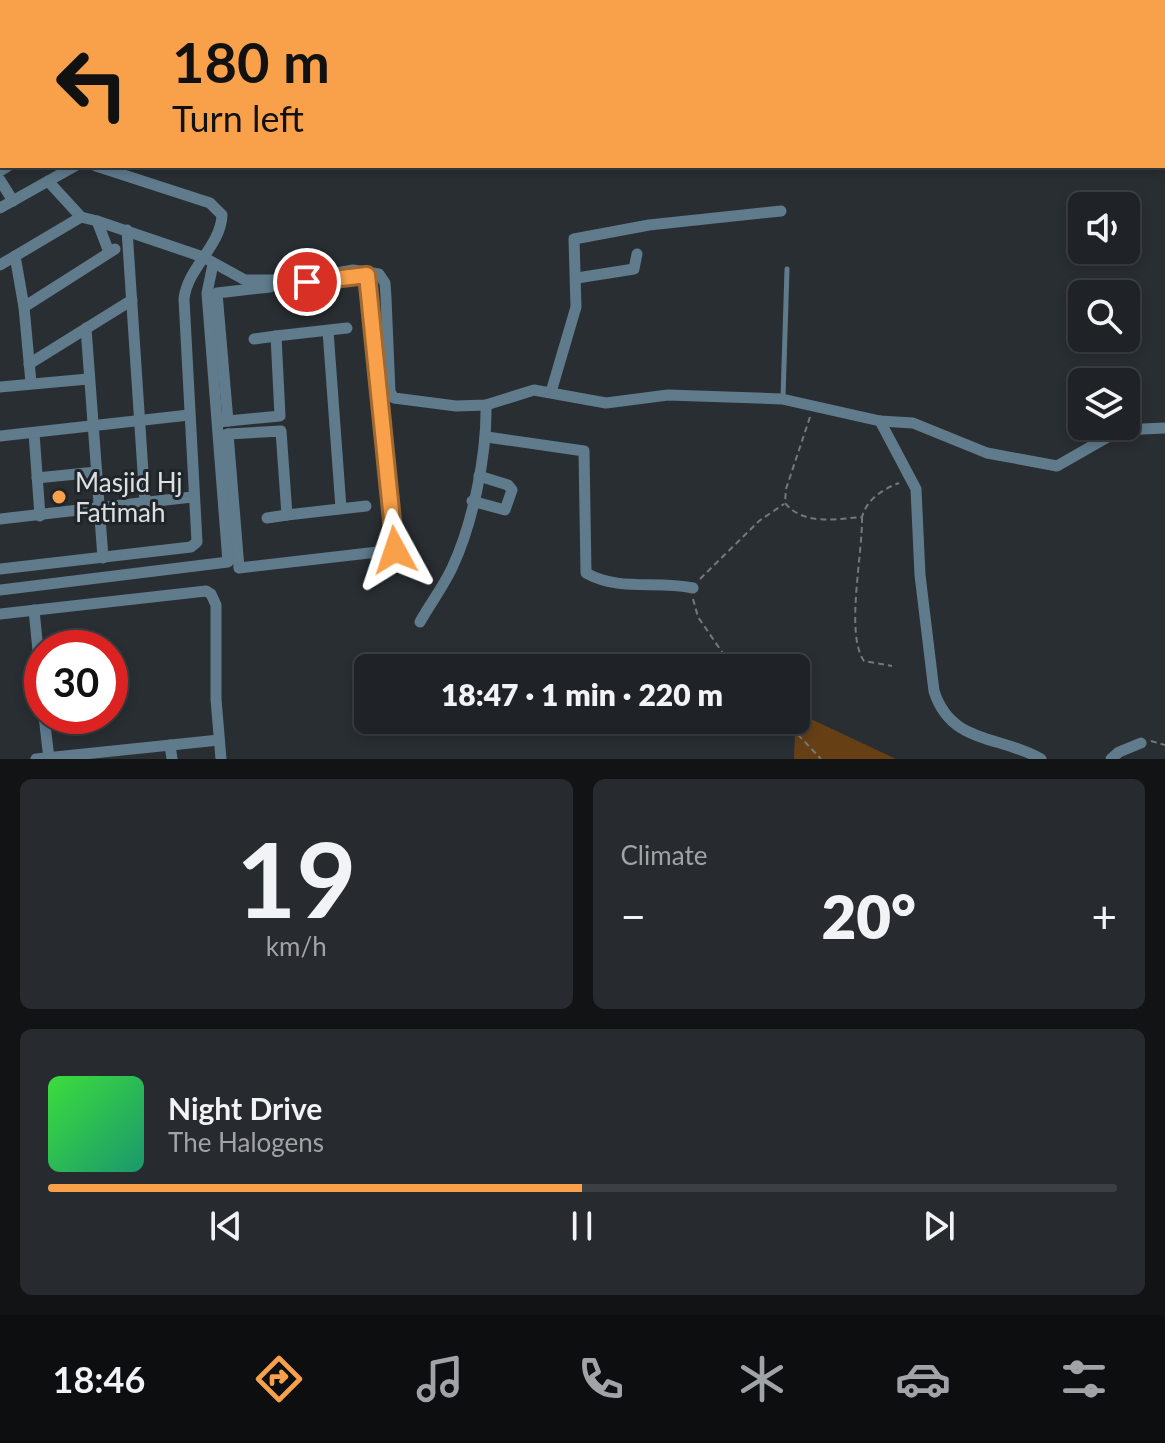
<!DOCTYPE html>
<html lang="en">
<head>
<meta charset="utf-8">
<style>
	body { margin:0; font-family:Lato,sans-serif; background:#272a2e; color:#f1f3f6; height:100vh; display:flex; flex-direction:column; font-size:30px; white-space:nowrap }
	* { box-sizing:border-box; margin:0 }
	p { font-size:26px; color:#a1a4a7 }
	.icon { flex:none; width:44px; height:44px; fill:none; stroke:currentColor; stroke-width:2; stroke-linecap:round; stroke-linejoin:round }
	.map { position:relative; height:759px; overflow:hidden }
	.panel { display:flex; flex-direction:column; gap:20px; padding:20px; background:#111315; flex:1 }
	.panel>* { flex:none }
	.guide { position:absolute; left:0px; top:0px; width:1166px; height:168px; box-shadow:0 4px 12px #0003,0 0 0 2px #3c3f43; background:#f8a14a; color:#111; overflow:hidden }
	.tools { position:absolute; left:1068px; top:192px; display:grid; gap:16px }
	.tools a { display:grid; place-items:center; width:72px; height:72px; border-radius:12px; background:#1f2226; box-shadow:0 4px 12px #0003,0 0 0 2px #3c3f43; font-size:40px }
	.speed { position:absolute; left:24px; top:630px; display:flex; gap:16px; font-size:40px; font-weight:700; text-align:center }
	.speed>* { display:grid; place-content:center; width:104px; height:104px; border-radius:50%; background:#1f2226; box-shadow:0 4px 12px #0003,0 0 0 2px #3c3f43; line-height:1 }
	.speed .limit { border:12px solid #d22; background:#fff; color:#111 }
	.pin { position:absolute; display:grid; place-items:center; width:68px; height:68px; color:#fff; margin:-34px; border:4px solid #fff; border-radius:50%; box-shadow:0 2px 8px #0007 }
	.me { position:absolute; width:88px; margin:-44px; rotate:355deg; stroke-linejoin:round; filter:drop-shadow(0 0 6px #0008) }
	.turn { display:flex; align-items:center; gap:28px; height:168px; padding:0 40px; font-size:36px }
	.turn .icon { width:104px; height:104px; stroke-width:2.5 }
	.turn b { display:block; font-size:56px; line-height:68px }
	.big { font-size:60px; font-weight:800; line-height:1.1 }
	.panel .card { flex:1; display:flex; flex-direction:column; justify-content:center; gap:12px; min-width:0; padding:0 28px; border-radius:12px; background:#272a2e }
	.panel .dial { align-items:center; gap:0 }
	.dial b { font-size:104px; line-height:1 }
	.song { display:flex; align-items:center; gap:24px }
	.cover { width:96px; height:96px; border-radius:12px; background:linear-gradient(135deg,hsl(120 70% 55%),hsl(160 70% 35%)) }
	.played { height:8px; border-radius:4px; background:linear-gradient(90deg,#f8a14a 50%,#3c3f43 50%) }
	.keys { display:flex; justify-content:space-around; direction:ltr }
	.heat { display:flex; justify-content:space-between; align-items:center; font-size:44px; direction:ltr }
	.panel .tiles { flex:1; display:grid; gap:20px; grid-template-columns:1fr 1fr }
	.card:last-child { grid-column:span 2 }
	.trip { position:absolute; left:354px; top:654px; width:456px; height:80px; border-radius:12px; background:#1f2226; box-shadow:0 4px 12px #0003,0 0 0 2px #3c3f43; font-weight:800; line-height:80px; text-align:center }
	.tab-bar { display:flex; height:128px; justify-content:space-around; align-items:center; background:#0c0e0f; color:#a1a4a7 }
	.tab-bar .icon { width:56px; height:56px }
	.tab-bar .current { color:#f8a14a }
	.tab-bar b { font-size:36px; color:#f1f3f6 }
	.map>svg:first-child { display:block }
	.green { fill:#673f15 }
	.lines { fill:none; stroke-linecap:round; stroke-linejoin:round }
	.path { stroke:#73787b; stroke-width:2; stroke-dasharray:6 4; stroke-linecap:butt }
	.lane { stroke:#5f7b8c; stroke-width:5 }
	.street { stroke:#5f7b8c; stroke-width:11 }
	.route-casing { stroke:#a16930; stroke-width:20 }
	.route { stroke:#f8a14a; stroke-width:14 }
	.poi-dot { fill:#f8a14a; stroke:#1f2528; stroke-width:3 }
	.labels { text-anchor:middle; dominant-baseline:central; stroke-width:6; stroke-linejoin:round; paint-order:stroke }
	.poi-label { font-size:26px; fill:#dce0e2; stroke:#1f2528; text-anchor:start }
</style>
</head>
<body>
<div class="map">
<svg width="1165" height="759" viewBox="0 0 1165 759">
	<rect width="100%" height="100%" fill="#292e32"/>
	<polygon class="green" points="796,712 896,759 794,759"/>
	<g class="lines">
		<g class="path">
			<polyline points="1020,0 1021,2"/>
			<polyline points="1098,0 1098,2"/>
			<polyline points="1164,157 1165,158"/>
			<path d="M810,417L786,489L785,503C804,526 836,519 862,517C867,499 883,489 899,483"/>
			<path d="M862,517C863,553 845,634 864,661L892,666"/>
			<polyline points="700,579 759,521 784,504"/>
			<polyline points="693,599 698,617 733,668"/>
			<polyline points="719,668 725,659"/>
			<polyline points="784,720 821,759"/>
			<polyline points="1151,741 1165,745"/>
		</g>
		<g class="lane">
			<polyline points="258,0 260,2"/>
			<polyline points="297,2 299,0"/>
			<polyline points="619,2 622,0"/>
			<polyline points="783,398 787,269"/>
		</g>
		<g class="street">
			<polyline points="598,0 599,2"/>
			<polyline points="0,13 2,15"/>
			<polyline points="0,68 2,70"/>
			<polyline points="0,171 8,166"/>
			<polyline points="0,180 13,201"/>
			<polyline points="48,181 81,217"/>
			<polyline points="0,208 75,166"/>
			<polyline points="97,221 203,257 245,280 296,280 353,270 379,274 385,283 386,298 390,392 394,398 456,406 486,405 534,390 606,403 668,395 782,399 880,421 913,423 987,453 1057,466 1120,430 1165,428"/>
			<polyline points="127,230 145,502"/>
			<polyline points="15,256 24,307 31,383"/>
			<polyline points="0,265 81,217 97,221 109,252"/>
			<polyline points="577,278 634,269 637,254"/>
			<polyline points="24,307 115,249"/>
			<polyline points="86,328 103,558"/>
			<polyline points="328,331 341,508"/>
			<polyline points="254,339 276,336"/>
			<polyline points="29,364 132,300"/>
			<polyline points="0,387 88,379"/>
			<polyline points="551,392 576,307 574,239 649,225 781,211"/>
			<polyline points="228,421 280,416 276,336 347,328"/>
			<path d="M880,421L916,489L920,575L934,691C951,745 1000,735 1041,759"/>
			<polyline points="218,422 228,421 217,293 270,287"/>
			<polyline points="34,433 40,516"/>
			<polyline points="228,434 281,431 287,515 366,506"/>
			<polyline points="0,436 189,415"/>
			<polyline points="219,436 228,434 239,568 395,550 367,275 358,276"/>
			<path d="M487,437L584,451L586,573C620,592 655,580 693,588"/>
			<polyline points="37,478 96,472"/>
			<polyline points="472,501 505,510 512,490 508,485 479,476"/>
			<polyline points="267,518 287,515"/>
			<polyline points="0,519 192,497"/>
			<path d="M0,569L191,547L197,542L184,299C187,268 221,246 222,215L210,203L96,166"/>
			<polyline points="0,590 228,562 207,293 213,264"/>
			<polyline points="34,610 42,691"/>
			<polyline points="0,614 206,591 211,594 216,605 216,699 221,759"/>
			<path d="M420,622C430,604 443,587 452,568C473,523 487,455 486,405"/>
			<polyline points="44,716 49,759"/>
			<polyline points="170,745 172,759"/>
			<polyline points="36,759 219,740"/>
			<polyline points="1111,759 1119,752 1141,743"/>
		</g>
	</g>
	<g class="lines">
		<defs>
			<polyline id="route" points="307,282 367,275 395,550"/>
		</defs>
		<use href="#route" class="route-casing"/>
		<use href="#route" class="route"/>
	</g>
	<circle class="poi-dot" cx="59" cy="497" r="8"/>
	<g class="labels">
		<g class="poi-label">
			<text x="75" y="482">Masjid Hj<tspan x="75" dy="30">Fatimah</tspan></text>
		</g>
	</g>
</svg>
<div class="tools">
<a><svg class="icon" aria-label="sound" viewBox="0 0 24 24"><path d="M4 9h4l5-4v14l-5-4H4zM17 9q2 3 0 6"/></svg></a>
<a><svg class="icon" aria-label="search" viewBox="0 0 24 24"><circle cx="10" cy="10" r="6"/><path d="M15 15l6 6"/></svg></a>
<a><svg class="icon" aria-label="layers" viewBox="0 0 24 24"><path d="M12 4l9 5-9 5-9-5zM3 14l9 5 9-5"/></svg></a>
</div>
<div class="speed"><div class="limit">30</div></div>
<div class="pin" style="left:307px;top:282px;background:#d93025"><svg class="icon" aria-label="arrive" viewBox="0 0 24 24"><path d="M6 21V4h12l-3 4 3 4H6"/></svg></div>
<svg class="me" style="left:395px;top:550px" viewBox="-20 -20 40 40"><path d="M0-17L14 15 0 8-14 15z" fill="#f8a14a" stroke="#fff" stroke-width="4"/></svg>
<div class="trip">18:47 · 1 min · 220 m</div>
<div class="guide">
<div class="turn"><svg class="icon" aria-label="left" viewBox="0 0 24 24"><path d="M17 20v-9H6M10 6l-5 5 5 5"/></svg><div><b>180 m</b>Turn left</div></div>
</div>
</div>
<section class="panel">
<div class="tiles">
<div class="card dial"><b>19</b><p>km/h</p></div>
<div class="card"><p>Climate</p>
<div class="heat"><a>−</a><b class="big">20°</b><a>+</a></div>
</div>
<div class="card">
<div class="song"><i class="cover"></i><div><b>Night Drive</b><p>The Halogens</p></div></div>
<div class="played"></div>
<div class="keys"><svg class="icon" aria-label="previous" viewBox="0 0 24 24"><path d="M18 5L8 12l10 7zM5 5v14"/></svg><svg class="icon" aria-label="pause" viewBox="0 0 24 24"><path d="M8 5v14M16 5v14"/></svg><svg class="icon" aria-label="next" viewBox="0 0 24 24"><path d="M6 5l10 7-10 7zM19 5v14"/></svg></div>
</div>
</div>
</section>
<nav class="tab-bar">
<b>18:46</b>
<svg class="icon current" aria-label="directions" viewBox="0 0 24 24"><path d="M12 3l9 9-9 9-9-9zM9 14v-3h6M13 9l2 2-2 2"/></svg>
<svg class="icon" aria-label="music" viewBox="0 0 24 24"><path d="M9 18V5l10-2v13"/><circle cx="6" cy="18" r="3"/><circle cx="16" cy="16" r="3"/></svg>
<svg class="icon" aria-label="phone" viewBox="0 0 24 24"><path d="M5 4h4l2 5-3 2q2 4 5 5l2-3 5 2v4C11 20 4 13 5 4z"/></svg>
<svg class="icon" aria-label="climate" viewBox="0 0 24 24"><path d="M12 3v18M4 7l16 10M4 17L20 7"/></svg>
<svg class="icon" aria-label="car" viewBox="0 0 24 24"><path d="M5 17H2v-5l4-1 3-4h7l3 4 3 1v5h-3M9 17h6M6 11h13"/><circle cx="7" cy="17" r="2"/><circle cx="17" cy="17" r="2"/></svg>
<svg class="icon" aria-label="filters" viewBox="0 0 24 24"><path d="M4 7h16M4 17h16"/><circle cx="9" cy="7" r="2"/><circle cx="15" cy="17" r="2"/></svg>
</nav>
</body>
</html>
